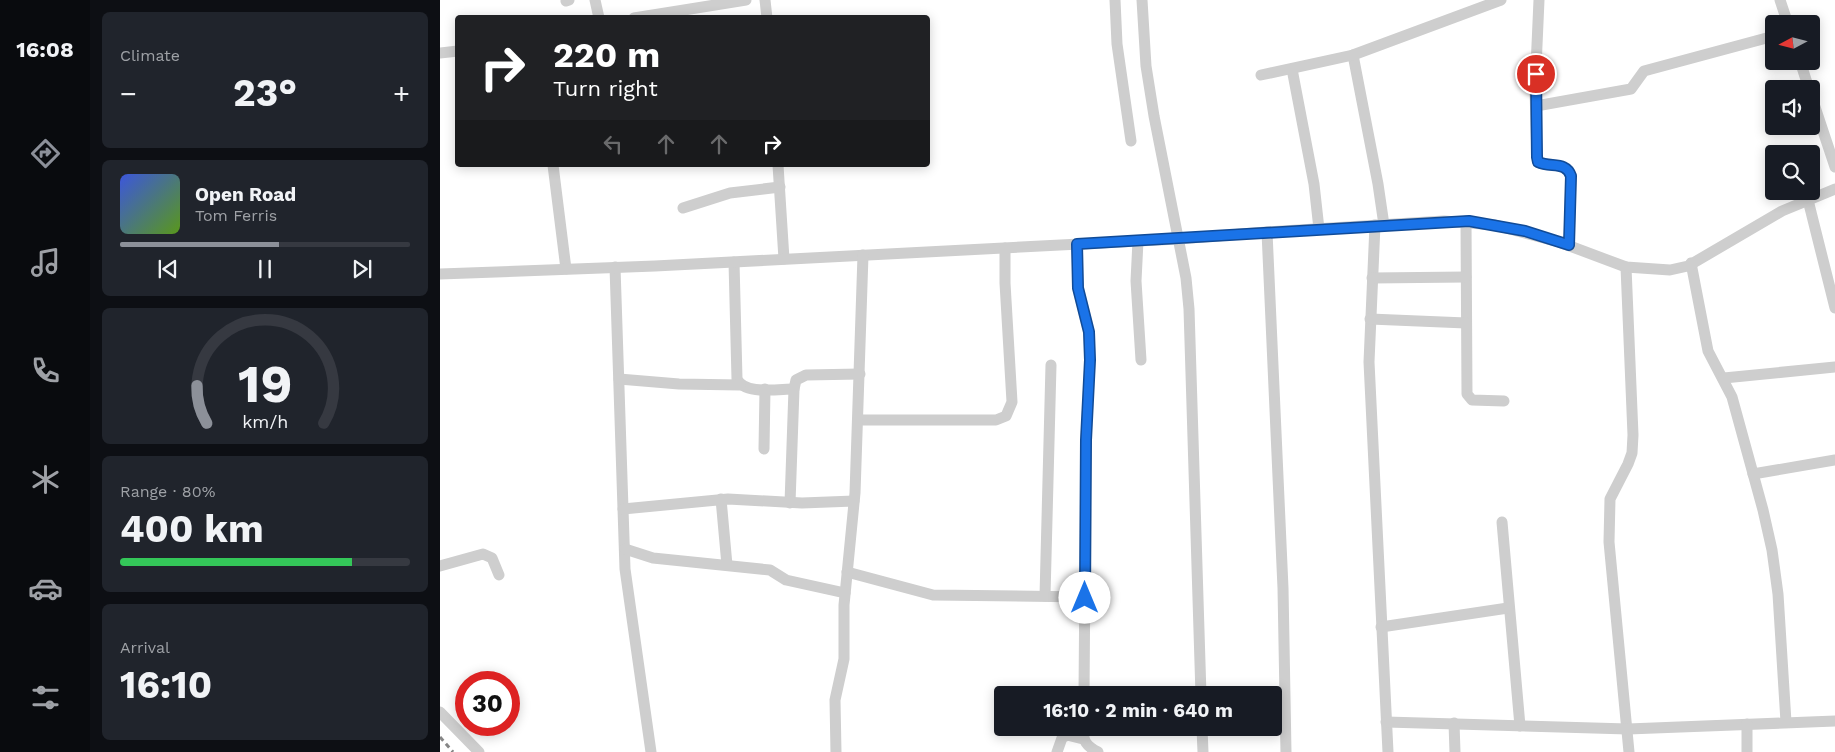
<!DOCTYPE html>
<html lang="en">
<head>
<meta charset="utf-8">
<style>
	body { margin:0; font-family:"Work Sans",sans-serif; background:#20242c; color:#f1f3f6; height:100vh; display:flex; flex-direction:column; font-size:19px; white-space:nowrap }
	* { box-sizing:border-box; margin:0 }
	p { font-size:16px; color:#9ea1a6 }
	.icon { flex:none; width:28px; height:28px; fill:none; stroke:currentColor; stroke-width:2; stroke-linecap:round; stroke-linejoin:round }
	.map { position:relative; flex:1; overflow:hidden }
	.drawer { display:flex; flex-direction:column; gap:12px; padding:12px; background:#0d0f14; width:350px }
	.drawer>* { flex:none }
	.hud { position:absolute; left:15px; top:15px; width:475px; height:152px; border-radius:5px; box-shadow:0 2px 12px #0003; background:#202124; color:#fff; overflow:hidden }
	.needle { width:32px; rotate:263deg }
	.fabs { position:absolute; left:1325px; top:15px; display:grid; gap:10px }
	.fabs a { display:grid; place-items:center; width:55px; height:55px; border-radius:5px; background:#171b24; box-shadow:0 2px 12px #0003; font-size:25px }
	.speed { position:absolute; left:15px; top:671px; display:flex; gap:10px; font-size:25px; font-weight:700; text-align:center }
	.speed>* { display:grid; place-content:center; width:65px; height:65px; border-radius:50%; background:#171b24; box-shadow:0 2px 12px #0003; line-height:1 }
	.speed .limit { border:8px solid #d22; background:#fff; color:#111 }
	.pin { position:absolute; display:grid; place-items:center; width:42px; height:42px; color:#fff; margin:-21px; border:2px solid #fff; border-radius:50%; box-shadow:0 1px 5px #0007 }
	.me { position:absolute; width:55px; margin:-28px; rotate:0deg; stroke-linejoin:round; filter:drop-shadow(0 0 4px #0008) }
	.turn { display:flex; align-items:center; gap:18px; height:105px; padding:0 15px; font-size:22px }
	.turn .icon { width:65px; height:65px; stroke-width:2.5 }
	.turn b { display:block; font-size:35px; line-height:42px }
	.lanes { display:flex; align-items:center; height:48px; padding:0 15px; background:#0003; justify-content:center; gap:25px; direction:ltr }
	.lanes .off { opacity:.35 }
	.big { font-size:38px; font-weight:700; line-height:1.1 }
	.drawer .card { flex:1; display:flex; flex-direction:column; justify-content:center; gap:8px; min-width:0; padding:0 18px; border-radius:8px; background:#20242c }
	.drawer .dial { align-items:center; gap:0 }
	.dial svg { height:130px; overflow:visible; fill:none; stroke:#363941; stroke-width:7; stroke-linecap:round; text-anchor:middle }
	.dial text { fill:#f1f3f6; stroke:none }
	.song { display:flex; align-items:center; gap:15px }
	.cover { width:60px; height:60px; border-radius:8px; background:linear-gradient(135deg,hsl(230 70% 55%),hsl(90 70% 35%)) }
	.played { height:5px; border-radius:2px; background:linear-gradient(90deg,#8c9099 55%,#363941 55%) }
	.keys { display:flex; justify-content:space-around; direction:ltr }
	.heat { display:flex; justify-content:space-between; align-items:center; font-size:28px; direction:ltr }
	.charge { height:8px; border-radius:4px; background:linear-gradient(90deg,#34c759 80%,#363941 0) }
	.trip { position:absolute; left:554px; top:686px; width:288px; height:50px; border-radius:5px; background:#171b24; box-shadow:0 2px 12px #0003; font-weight:700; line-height:50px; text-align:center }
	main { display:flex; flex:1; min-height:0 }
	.tabs { display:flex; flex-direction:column; width:90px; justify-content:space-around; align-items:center; background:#090b0e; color:#9ea1a6 }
	.tabs .icon { width:35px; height:35px }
	.tabs .on { color:#8c9099 }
	.tabs b { font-size:22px; color:#f1f3f6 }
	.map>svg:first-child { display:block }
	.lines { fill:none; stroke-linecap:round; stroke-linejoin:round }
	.minor { stroke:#cecece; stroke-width:11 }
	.rail { stroke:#868686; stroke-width:3; stroke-dasharray:5 4; stroke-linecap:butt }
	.route-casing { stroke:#114b97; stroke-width:12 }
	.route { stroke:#1a73e8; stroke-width:9 }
</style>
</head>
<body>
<main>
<nav class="tabs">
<b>16:08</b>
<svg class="icon on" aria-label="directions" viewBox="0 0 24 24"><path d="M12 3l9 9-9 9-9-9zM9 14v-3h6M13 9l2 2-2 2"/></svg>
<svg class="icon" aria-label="music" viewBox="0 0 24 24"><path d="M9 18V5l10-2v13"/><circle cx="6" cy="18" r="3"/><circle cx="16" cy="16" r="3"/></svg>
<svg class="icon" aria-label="phone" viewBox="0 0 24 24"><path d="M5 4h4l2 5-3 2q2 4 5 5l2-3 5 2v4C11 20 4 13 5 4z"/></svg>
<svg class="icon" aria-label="climate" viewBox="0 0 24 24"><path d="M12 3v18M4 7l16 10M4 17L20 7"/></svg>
<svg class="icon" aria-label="car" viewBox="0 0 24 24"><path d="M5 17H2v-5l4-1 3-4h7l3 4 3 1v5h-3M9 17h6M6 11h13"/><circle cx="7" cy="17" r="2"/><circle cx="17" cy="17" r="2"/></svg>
<svg class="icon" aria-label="filters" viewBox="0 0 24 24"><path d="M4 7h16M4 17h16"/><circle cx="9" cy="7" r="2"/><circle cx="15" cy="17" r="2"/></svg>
</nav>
<section class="drawer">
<div class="card"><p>Climate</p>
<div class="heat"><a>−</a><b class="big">23°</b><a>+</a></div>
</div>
<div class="card">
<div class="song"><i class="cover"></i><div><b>Open Road</b><p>Tom Ferris</p></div></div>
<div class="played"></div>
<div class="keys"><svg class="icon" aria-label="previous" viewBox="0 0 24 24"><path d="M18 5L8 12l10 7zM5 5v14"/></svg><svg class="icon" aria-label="pause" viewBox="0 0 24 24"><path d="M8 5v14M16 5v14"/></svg><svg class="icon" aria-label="next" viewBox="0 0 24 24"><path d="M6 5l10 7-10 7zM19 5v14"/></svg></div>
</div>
<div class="card dial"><svg viewBox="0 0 100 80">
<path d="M14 69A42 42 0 1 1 86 69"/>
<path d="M14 69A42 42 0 0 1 8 46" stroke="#8c9099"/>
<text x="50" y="56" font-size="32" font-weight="700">19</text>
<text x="50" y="72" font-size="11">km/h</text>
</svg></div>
<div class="card"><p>Range · 80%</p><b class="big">400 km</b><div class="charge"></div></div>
<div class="card"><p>Arrival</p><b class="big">16:10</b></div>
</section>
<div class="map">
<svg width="1395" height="752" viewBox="0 0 1395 752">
	<rect width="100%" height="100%" fill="#fff"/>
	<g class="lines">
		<g class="minor">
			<polyline points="155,0 159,18"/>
			<polyline points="325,0 327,18"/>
			<polyline points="675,0 677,44 691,141"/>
			<polyline points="702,0 706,66 714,116 746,278 749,309 761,695"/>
			<path d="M1099,0L1095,90L1097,157L1098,162C1111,168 1126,161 1131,176L1129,245"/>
			<polyline points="1340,0 1348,24"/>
			<polyline points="126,1 129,0"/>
			<polyline points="194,18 306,0"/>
			<polyline points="0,53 18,51"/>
			<polyline points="913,55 938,184 944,225"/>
			<polyline points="1360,61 1369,89"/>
			<polyline points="852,69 874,184 879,229"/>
			<polyline points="821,75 913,55 1061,0"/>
			<polyline points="1371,95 1395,167"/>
			<polyline points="1096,106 1191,89 1204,71 1334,36"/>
			<polyline points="113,165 126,269"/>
			<polyline points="338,165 344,259"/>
			<polyline points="1368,200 1395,308"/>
			<polyline points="243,208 290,193 340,187"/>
			<polyline points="1026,221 1027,394 1032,400 1064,401"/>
			<polyline points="935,225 929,362 948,752"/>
			<polyline points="827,232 843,588 846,752"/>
			<polyline points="698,241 696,281 701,360"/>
			<polyline points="637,244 638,288 649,332 650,360 646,440 644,695"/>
			<path d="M294,262L297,379C304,395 338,389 354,389"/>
			<polyline points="1251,263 1268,351 1292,397 1323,510 1332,550 1338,594 1346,722"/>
			<polyline points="175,267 185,569 211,752"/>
			<polyline points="1186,267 1193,435 1192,453 1188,464 1170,499 1169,542 1189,752"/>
			<polyline points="0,274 215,266 738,239 827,232 1004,221 1055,225 1119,242 1186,267 1230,270 1248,266 1342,211 1395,189"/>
			<polyline points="932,278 1026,277"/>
			<polyline points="930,319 1026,323"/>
			<polyline points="1284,378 1395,367"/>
			<polyline points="179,379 239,384 300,385"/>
			<polyline points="418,420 556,420 566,416 572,402 565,283 565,248"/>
			<polyline points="324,449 325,389"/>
			<polyline points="1313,474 1395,460"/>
			<polyline points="281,499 287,565"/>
			<polyline points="350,503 354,389 356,380 366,375 420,374"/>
			<polyline points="183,509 288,499 362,503 414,501"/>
			<polyline points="1062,522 1080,726"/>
			<polyline points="185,549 213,558 330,570 346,580 405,593"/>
			<polyline points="0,566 43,554 52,558 59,575"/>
			<polyline points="407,572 493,595 645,597"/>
			<polyline points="605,596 611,365"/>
			<polyline points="941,627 1068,608"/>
			<polyline points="0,712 39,752"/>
			<polyline points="946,722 1188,729 1395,721"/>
			<polyline points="1014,723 1015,752"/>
			<polyline points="1307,724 1307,752"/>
			<path d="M643,728C643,741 646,746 658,752"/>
			<polyline points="762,728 763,752"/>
			<polyline points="396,752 395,700 404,659 404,605 415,493 423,255"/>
			<polyline points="617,752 622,738 627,735 643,739"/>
		</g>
		<polyline class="rail" points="0,737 13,752"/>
	</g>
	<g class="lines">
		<defs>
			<path id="route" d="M645,598L646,440L650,360L649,332L638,288L637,244L1029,221L1085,231L1129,245L1131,176C1126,161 1111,168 1098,162L1097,157L1096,74"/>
		</defs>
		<use href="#route" class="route-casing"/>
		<use href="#route" class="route"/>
	</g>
</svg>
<div class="fabs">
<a><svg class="needle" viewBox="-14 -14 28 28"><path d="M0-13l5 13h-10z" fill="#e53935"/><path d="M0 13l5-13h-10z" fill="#9ea1a6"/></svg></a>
<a><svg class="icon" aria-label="sound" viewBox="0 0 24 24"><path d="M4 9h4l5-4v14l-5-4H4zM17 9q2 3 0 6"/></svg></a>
<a><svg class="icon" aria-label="search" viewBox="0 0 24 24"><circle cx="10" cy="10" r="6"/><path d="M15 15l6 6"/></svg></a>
</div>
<div class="speed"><div class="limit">30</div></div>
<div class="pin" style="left:1096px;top:74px;background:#d93025"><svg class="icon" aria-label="arrive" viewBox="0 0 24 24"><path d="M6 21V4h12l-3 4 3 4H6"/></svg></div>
<svg class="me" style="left:645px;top:598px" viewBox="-20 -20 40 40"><circle r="19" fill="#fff"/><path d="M0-13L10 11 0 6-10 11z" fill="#1a73e8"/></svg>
<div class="trip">16:10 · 2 min · 640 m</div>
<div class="hud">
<div class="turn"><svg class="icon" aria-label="right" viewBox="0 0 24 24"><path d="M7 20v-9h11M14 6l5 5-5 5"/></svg><div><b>220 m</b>Turn right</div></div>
<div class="lanes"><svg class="icon off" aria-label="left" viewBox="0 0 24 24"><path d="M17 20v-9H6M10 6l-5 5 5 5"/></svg><svg class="icon off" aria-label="ahead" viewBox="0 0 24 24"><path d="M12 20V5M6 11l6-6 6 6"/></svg><svg class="icon off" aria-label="ahead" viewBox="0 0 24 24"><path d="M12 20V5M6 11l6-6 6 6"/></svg><svg class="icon" aria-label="right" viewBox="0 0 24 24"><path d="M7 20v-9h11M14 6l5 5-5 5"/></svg></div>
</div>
</div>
</main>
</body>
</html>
